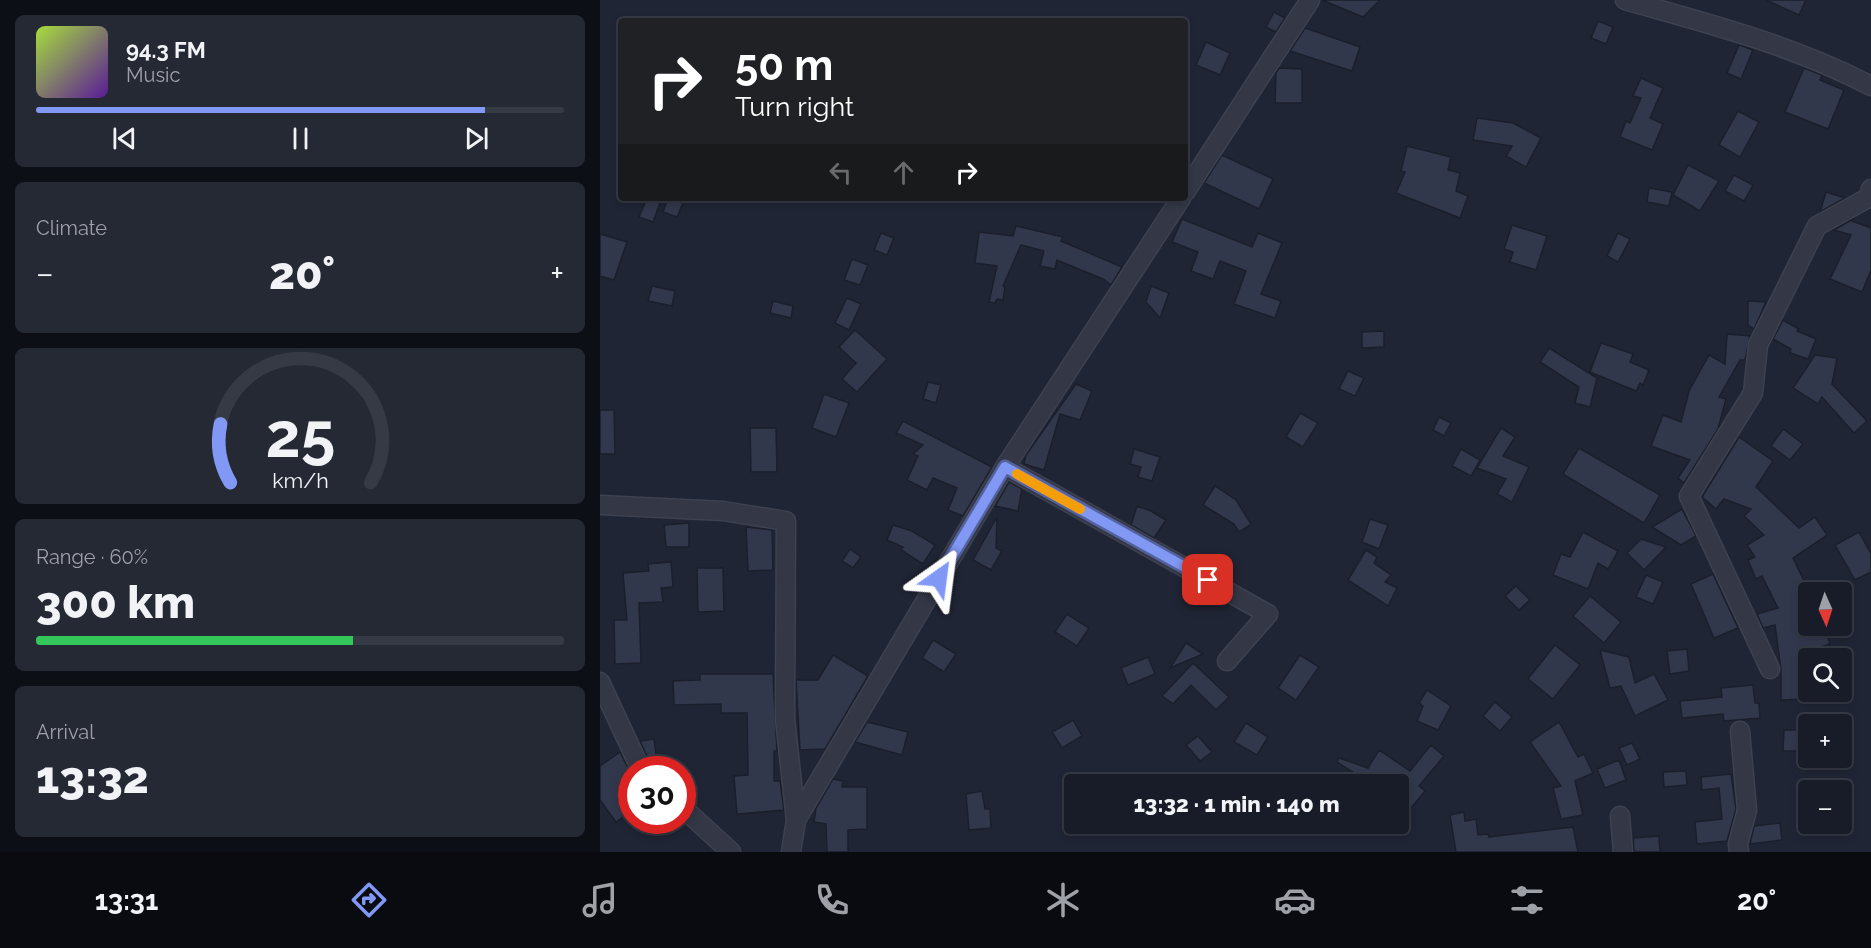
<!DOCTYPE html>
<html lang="en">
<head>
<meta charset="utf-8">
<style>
	body { margin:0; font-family:Raleway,sans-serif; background:#252934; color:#f1f3f6; height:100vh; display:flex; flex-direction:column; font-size:22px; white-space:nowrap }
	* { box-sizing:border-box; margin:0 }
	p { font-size:20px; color:#9fa1a8 }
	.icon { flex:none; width:33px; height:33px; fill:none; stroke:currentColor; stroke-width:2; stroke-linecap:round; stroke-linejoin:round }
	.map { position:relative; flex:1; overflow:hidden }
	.details { display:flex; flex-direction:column; gap:15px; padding:15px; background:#0d0f16; width:600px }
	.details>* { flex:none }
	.hud { position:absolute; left:18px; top:18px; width:570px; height:183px; border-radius:6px; box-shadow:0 3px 9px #0003,0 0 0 2px #363a45; background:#202124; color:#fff; overflow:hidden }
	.needle { width:39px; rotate:177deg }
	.controls { position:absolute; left:1198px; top:582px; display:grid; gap:12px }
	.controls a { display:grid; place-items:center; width:54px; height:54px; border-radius:6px; background:#181c28; box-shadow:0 3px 9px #0003,0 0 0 2px #363a45; font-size:30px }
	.speed { position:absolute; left:18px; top:756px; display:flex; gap:12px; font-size:30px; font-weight:700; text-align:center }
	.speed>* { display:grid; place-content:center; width:78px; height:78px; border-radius:50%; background:#181c28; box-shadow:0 3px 9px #0003,0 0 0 2px #363a45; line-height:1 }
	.speed .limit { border:9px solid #d22; background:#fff; color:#111 }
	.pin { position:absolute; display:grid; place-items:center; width:51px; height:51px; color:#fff; margin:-26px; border-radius:12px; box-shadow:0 3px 9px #0006 }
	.me { position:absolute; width:66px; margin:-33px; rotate:31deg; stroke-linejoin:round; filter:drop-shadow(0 0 4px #0008) }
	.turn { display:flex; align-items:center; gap:21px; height:126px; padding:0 18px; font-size:27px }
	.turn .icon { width:78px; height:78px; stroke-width:2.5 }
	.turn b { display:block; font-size:42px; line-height:51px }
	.lanes { display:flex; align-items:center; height:57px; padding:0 18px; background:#0003; justify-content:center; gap:30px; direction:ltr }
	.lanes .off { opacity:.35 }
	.big { font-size:45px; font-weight:800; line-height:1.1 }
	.details .tile { flex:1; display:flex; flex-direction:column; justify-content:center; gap:9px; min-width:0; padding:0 21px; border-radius:9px; background:#252934 }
	.details .dial { align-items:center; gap:0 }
	.dial svg { height:156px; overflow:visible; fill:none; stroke:#363a45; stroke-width:7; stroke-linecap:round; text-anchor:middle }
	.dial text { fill:#f1f3f6; stroke:none }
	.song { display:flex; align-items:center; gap:18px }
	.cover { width:72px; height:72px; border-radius:9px; background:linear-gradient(135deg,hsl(80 70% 55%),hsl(270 70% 35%)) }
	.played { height:6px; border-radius:3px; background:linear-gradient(90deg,#8198f5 85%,#363a45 85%) }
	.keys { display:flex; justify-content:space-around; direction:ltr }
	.heat { display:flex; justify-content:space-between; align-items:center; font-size:33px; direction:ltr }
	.charge { height:9px; border-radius:4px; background:linear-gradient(90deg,#34c759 60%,#363a45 0) }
	.trip { position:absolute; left:464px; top:774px; width:345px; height:60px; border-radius:6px; background:#181c28; box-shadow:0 3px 9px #0003,0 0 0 2px #363a45; font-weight:800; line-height:60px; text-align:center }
	.menu { display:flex; height:96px; justify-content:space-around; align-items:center; background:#0a0b10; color:#9fa1a8 }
	.menu .icon { width:42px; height:42px }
	.menu .on { color:#8198f5 }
	.menu b { font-size:27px; color:#f1f3f6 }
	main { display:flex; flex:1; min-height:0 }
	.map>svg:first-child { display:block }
	.building { fill:#32384c; stroke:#1b1f2c; stroke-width:1.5 }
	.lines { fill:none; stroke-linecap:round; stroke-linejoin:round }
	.street-casing { stroke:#3d4150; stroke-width:21 }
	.street { stroke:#333746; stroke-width:18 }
	.route-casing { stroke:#54639f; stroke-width:15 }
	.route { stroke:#8198f5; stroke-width:10 }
	.slow { stroke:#f59e0b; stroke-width:10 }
</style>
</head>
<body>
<main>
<section class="details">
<div class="tile">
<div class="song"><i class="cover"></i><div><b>94.3 FM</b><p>Music</p></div></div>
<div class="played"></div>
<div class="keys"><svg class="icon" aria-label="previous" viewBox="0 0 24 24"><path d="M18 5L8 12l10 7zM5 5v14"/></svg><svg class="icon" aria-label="pause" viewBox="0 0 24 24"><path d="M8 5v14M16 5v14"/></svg><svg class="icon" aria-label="next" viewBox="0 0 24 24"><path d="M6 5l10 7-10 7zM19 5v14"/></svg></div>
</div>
<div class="tile"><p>Climate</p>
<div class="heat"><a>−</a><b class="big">20°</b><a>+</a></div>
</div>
<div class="tile dial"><svg viewBox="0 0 100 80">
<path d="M14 69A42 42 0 1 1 86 69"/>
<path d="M14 69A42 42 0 0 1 9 39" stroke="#8198f5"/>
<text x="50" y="56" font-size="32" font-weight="700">25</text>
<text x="50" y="72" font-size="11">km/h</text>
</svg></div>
<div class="tile"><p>Range · 60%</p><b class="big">300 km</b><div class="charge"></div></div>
<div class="tile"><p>Arrival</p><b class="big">13:32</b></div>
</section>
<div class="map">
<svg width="1271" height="852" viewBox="0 0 1271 852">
	<rect width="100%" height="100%" fill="#202535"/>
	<g class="building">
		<polygon points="722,0 780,0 763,17"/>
		<polygon points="1166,0 1206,0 1199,15"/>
		<polygon points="674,12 685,18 676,32 666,27"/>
		<polygon points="998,21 1013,27 1006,44 991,38"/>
		<polygon points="705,28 760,47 752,71 690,51"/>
		<polygon points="606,42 630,53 620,75 596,65"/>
		<polygon points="1139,45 1153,50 1141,79 1127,73"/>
		<polygon points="679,68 702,69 702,103 675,103 676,73"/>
		<polygon points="1204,68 1222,75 1220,80 1244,90 1228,129 1185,112"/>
		<polygon points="1041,78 1063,88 1050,118 1063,124 1052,150 1020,137 1026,121 1030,123 1041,98 1033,96"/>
		<polygon points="1138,111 1159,122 1140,157 1119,145"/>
		<polygon points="877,118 913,123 941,138 926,167 906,156 912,146 873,140"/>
		<polygon points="807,146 851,157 848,170 860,173 856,191 868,196 860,218 796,193 805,172 801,171"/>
		<polygon points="622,155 673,179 659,209 604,183"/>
		<polygon points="1088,165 1119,181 1100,211 1073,195"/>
		<polygon points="1134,175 1153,185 1144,201 1125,191"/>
		<polygon points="1049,188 1072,192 1069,206 1047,202"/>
		<polygon points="1226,192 1245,198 1220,212"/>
		<polygon points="47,198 60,203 53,222 39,217"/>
		<polygon points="68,198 85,198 77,217 63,212"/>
		<polygon points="582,219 652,247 658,233 682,243 661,294 681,301 675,318 634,304 646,271 620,261 613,279 591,271 598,252 572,242"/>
		<polygon points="1253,219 1252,221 1271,228 1271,270 1262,292 1230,279 1251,235 1234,230"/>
		<polygon points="912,225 947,236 936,270 910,262 913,252 904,249"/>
		<polygon points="416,226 463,237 461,241 522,267 511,285 503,279 457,260 455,269 440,266 444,251 421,245 403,286 405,287 403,300 397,299 395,303 389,302 397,266 375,263 379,232 413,236"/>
		<polygon points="281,233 294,238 287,255 274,250"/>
		<polygon points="1018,233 1030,239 1018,262 1007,256"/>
		<polygon points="0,234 27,242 14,280 0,276"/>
		<polygon points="252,259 268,265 260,285 244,280"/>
		<polygon points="52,286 75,291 72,306 48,301"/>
		<polygon points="551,286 569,293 560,318 546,302"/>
		<polygon points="247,298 261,304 249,330 235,323"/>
		<polygon points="173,301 193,306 191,318 170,313"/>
		<polygon points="1148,301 1166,302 1154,329 1148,325"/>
		<polygon points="1183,320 1199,329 1197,331 1216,339 1208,359 1190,353 1191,349 1173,339"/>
		<polygon points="255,330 287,359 257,392 242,379 256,363 239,347"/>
		<polygon points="784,331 784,347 762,348 762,332"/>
		<polygon points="1127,334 1150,336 1145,360 1140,360 1119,397 1126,399 1118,429 1084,483 1078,478 1090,460 1051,446 1063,415 1081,422 1089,391 1109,355 1125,364"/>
		<polygon points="1001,343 1033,354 1030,362 1049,370 1043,385 1040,383 1036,391 990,372"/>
		<polygon points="949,348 997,378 990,407 975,403 979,387 940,362"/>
		<polygon points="1215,355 1237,358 1232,384 1267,421 1254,433 1222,397 1218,404 1193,388"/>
		<polygon points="748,371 764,378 755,396 739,389"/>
		<polygon points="328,382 341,385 336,403 323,399"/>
		<polygon points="476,384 492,391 480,420 460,414 444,470 424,464 426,455"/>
		<polygon points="224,394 249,403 236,437 212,428"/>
		<polygon points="0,410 14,410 15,454 0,454"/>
		<polygon points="700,413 718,423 703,447 686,437"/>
		<polygon points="839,417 851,423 844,436 833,430"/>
		<polygon points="303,421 392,467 363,516 348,510 357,488 333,478 327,490 307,480 318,456 313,454 323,445 296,433"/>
		<polygon points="150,428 176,428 177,472 151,472"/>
		<polygon points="901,428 915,437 903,456 929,467 912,502 897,494 906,479 877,468"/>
		<polygon points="1183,429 1203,444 1190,460 1171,446"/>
		<polygon points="1139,437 1173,461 1156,487 1199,528 1215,517 1227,535 1193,558 1209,591 1209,626 1224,626 1230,644 1203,653 1205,699 1181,700 1181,669 1175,625 1163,628 1157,614 1178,608 1162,576 1156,579 1148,560 1155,557 1147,545 1164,535 1144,516 1151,509 1124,499 1116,509 1102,497"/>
		<polygon points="979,448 1060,495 1044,523 963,474"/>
		<polygon points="534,449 560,457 552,481 538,477 541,467 530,464"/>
		<polygon points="861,449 880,460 871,476 852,466"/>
		<polygon points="409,482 422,489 418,511 395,506"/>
		<polygon points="615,486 636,500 651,524 639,532 634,524 603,505"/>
		<polygon points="537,506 551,511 566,520 554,538 531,525"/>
		<polygon points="1082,509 1096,536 1081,545 1052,527"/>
		<polygon points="397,517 396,548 402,551 391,570 373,560"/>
		<polygon points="770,519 788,525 779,549 762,542"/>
		<polygon points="89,523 89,547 66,547 64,525"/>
		<polygon points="293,525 312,531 335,545 323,564 301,550 303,547 287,540"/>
		<polygon points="146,527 172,530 173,570 148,571"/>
		<polygon points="983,532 1018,551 1008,569 998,563 988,589 953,575 961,554 970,557"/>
		<polygon points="1259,532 1271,554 1271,572 1255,580 1235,545"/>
		<polygon points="1041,539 1066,547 1044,570 1027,553"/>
		<polygon points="250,549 261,557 253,568 242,561"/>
		<polygon points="766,550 777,557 774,563 791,575 785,582 797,588 788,606 748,580"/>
		<polygon points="71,562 73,587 61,588 63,602 39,603 41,663 15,664 14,620 27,620 23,573 49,571 48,564"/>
		<polygon points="97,568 123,568 124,611 98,612"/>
		<polygon points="1113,574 1138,628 1114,638 1091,584"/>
		<polygon points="1046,575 1063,582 1053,604 1036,597"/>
		<polygon points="916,586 930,600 919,610 905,596"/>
		<polygon points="990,596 1021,622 1004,643 973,616"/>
		<polygon points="467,614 489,628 477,646 455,632"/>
		<polygon points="333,640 356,654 344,672 322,658"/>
		<polygon points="586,643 603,654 570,668"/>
		<polygon points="955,645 980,665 953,699 928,679"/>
		<polygon points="1087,649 1089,671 1070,674 1067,651"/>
		<polygon points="1000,650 1029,657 1035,683 1054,674 1068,700 1035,716 1021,686 1010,688"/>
		<polygon points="233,655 268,676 225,749 200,750 196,680 218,680"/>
		<polygon points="700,655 719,667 696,700 678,688"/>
		<polygon points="548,657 555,674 528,685 521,668"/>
		<polygon points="593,663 629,697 616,710 591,685 573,704 562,696"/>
		<polygon points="100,674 173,674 177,751 174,751 174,781 180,781 184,810 137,814 134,776 148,775 147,713 121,713 121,704 74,705 73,681 100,680"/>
		<polygon points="1153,685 1155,703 1159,703 1160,718 1124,721 1123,714 1082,718 1080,701 1122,697 1121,688"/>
		<polygon points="827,690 851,706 838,730 817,721 823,706 819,703"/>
		<polygon points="895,702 912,717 900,731 883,716"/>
		<polygon points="473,720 482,736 462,748 452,732"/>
		<polygon points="267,722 308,732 302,755 255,742"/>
		<polygon points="959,722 978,757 984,754 993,773 975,781 983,815 961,819 953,788 961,786 930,742"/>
		<polygon points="646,723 668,737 657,755 634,742"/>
		<polygon points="1184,730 1202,730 1202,751 1183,751"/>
		<polygon points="598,736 612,752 600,761 586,745"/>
		<polygon points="54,739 57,762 50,763 40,741"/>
		<polygon points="1032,743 1040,759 1027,765 1019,748"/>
		<polygon points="831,745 844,756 819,786 825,791 798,824 798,784 771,784 737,762 739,758 768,768 779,750 810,771"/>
		<polygon points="20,752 32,776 32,811 16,822 0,800 0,766"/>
		<polygon points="1019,760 1026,780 1005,788 997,769"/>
		<polygon points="1086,771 1087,785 1064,787 1063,772"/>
		<polygon points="1131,774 1136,809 1127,841 1097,844 1095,822 1122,819 1119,788 1102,790 1101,777"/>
		<polygon points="233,779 243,781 242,787 267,787 267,829 248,830 248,852 227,852 226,824 214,822 216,808"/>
		<polygon points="382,791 385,809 390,809 391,828 369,830 366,794"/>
		<polygon points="864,812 865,821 876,819 878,835 888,834 889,837 973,827 978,852 856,852 850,815"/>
		<polygon points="1180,823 1182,840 1150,844 1154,826"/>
		<polygon points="1059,836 1060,852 1034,852 1033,838"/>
	</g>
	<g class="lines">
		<defs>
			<g id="street">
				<path d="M1025,0C1109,24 1193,45 1271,86"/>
				<polyline points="585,192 710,0"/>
				<polyline points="405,467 668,614 627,661"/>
				<polyline points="0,505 123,511 186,521 185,719 196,820"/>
				<polyline points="1170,669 1089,496 1153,393 1158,345 1217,226 1268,198 1271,189"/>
				<polyline points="0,682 41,770"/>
				<polyline points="82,807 131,852"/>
				<polyline points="1020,816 1023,852"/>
				<polyline points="191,852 196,820 405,467 581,198"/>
				<polyline points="1139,852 1138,844 1147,810 1140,731"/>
			</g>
		</defs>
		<use href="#street" class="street-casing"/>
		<use href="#street" class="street"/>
	</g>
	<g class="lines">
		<defs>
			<polyline id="route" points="339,578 405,467 608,580"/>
		</defs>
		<use href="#route" class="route-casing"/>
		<use href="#route" class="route"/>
		<polyline class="slow" points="417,474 480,509"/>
	</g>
</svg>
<div class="controls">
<a><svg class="needle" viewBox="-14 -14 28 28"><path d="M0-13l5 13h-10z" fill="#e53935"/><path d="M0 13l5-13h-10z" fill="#9fa1a8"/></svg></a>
<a><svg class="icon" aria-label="search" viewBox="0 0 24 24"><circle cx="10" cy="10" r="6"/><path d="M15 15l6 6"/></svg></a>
<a>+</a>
<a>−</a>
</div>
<div class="speed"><div class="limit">30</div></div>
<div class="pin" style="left:608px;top:580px;background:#d93025"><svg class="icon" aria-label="arrive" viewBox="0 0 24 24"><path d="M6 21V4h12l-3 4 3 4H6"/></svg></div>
<svg class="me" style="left:339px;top:578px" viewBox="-20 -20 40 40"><path d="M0-17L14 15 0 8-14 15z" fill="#8198f5" stroke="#fff" stroke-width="4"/></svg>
<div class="trip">13:32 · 1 min · 140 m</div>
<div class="hud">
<div class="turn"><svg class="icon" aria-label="right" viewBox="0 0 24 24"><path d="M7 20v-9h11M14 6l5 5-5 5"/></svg><div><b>50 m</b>Turn right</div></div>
<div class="lanes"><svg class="icon off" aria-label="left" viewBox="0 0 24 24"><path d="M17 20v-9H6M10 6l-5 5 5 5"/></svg><svg class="icon off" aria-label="ahead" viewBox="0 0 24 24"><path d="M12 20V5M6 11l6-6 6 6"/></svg><svg class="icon" aria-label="right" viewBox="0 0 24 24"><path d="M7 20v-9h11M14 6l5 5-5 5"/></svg></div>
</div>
</div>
</main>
<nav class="menu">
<b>13:31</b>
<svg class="icon on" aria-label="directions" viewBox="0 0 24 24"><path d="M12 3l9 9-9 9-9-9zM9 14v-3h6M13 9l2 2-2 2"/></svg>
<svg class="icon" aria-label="music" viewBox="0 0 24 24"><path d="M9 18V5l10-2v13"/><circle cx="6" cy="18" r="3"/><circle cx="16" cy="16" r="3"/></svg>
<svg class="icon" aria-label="phone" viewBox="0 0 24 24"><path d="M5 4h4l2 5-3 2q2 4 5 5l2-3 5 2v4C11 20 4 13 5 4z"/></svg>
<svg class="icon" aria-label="climate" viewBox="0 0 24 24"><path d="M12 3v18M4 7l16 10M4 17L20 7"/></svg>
<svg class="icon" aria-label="car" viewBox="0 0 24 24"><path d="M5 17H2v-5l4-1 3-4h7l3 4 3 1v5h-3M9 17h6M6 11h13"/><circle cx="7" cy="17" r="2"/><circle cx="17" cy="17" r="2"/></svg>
<svg class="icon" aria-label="filters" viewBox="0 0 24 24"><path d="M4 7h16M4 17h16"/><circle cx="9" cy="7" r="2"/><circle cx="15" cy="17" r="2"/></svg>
<b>20°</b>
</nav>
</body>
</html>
